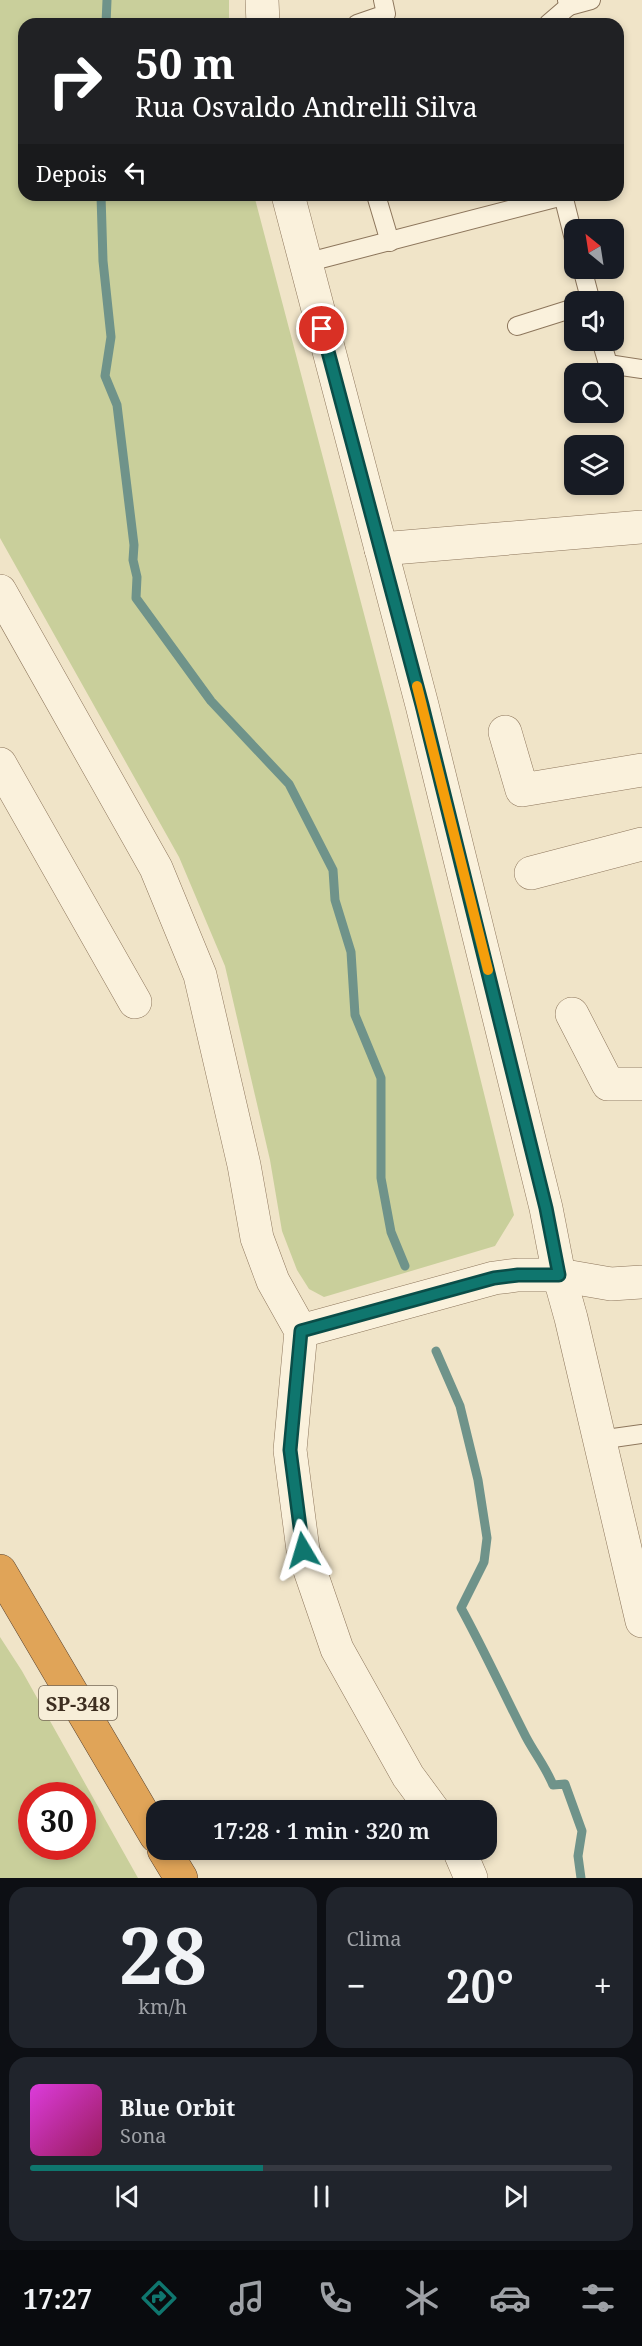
<!DOCTYPE html>
<html lang="pt">
<head>
<meta charset="utf-8">
<style>
	body { margin:0; font-family:"Noto Serif",serif; background:#20242c; color:#f1f3f6; height:100vh; display:flex; flex-direction:column; font-size:22px; white-space:nowrap }
	* { box-sizing:border-box; margin:0 }
	p { font-size:20px; color:#9ea1a6 }
	.icon { flex:none; width:33px; height:33px; fill:none; stroke:currentColor; stroke-width:2; stroke-linecap:round; stroke-linejoin:round }
	.map { position:relative; height:1878px; overflow:hidden }
	.drawer { display:flex; flex-direction:column; gap:9px; padding:9px; background:#0d0f14; flex:1 }
	.drawer>* { flex:none }
	.top-card { position:absolute; left:18px; top:18px; width:606px; height:183px; border-radius:18px; box-shadow:0 3px 9px #0003; background:#202124; color:#fff; overflow:hidden }
	.needle { width:39px; rotate:330deg }
	.buttons { position:absolute; left:564px; top:219px; display:grid; gap:12px }
	.buttons a { display:grid; place-items:center; width:60px; height:60px; border-radius:12px; background:#171b24; box-shadow:0 3px 9px #0003; font-size:30px }
	.speed { position:absolute; left:18px; top:1782px; display:flex; gap:12px; font-size:30px; font-weight:700; text-align:center }
	.speed>* { display:grid; place-content:center; width:78px; height:78px; border-radius:50%; background:#171b24; box-shadow:0 3px 9px #0003; line-height:1 }
	.speed .limit { border:9px solid #d22; background:#fff; color:#111 }
	.pin { position:absolute; display:grid; place-items:center; width:51px; height:51px; color:#fff; margin:-26px; border:3px solid #fff; border-radius:50%; box-shadow:0 2px 6px #0007 }
	.me { position:absolute; width:66px; margin:-33px; rotate:353deg; stroke-linejoin:round; filter:drop-shadow(0 0 4px #0008) }
	.turn { display:flex; align-items:center; gap:21px; height:126px; padding:0 18px; font-size:27px }
	.turn .icon { width:78px; height:78px; stroke-width:2.5 }
	.turn b { display:block; font-size:42px; line-height:51px }
	.then { display:flex; align-items:center; height:57px; padding:0 18px; background:#0003; gap:12px; font-size:22px }
	.big { font-size:45px; font-weight:600; line-height:1.1 }
	.drawer .tile { flex:1; display:flex; flex-direction:column; justify-content:center; gap:9px; min-width:0; padding:0 21px; border-radius:18px; background:#20242c }
	.drawer .dial { align-items:center; gap:0 }
	.dial b { font-size:78px; line-height:1 }
	.song { display:flex; align-items:center; gap:18px }
	.cover { width:72px; height:72px; border-radius:9px; background:linear-gradient(135deg,hsl(300 70% 55%),hsl(330 70% 35%)) }
	.played { height:6px; border-radius:3px; background:linear-gradient(90deg,#0f766e 40%,#363941 40%) }
	.keys { display:flex; justify-content:space-around; direction:ltr }
	.heat { display:flex; justify-content:space-between; align-items:center; font-size:33px; direction:ltr }
	.drawer .tiles { flex:1; display:grid; gap:9px; grid-template-columns:1fr 1fr }
	.tile:last-child { grid-column:span 2 }
	.trip { position:absolute; left:146px; top:1800px; width:351px; height:60px; border-radius:18px; background:#171b24; box-shadow:0 3px 9px #0003; font-weight:600; line-height:60px; text-align:center }
	.menu { display:flex; height:96px; justify-content:space-around; align-items:center; background:#090b0e; color:#9ea1a6 }
	.menu .icon { width:42px; height:42px }
	.menu .active { color:#0f766e }
	.menu b { font-size:27px; color:#f1f3f6 }
	.map>svg:first-child { display:block }
	.green { fill:#c9cf9b; fill-rule:evenodd }
	.lines { fill:none; stroke-linecap:round; stroke-linejoin:round }
	.stream { stroke:#6f938a; stroke-width:9 }
	.lane-casing { stroke:#8d765c; stroke-width:20 }
	.street-casing { stroke:#8d765c; stroke-width:34 }
	.highway-casing { stroke:#5b4430; stroke-width:34 }
	.lane { stroke:#faf1dc; stroke-width:18 }
	.street { stroke:#faf1dc; stroke-width:33 }
	.highway { stroke:#e0a458; stroke-width:33 }
	.route-casing { stroke:#0a4d48; stroke-width:15 }
	.route { stroke:#0f766e; stroke-width:10 }
	.slow { stroke:#f59e0b; stroke-width:10 }
	.labels { text-anchor:middle; dominant-baseline:central; stroke-width:6; stroke-linejoin:round; paint-order:stroke }
	.shield { fill:#f7eed8; stroke:#756857; stroke-width:1.5 }
	.shield-label { font-size:20px; font-weight:bold; fill:#3d2e20 }
</style>
</head>
<body>
<div class="map">
<svg width="642" height="1878" viewBox="0 0 642 1878">
	<rect width="100%" height="100%" fill="#f0e4c8"/>
	<g class="green">
		<polygon points="0,0 229,0 229,24 24,24 24,195 254,195 390,713 514,1215 495,1246 324,1297 309,1289 297,1270 282,1231 270,1160 225,966 179,857 0,538"/>
		<path d="M0,1637L22,1671L138,1878H0ZM32,1796H82V1846H32Z"/>
	</g>
	<g class="lines">
		<g class="stream">
			<polyline points="106,24 107,0"/>
			<polyline points="101,195 103,261 111,337 105,376 117,405 134,545 133,560 137,577 136,598 211,701 289,784 333,870 335,900 351,952 355,1015 381,1078 381,1178 391,1232 405,1266"/>
			<path d="M436,1351L460,1406L478,1480L487,1538L484,1562L461,1608C484,1650 504,1694 526,1737C535,1754 545,1766 553,1785L565,1784L582,1831L578,1856L581,1878"/>
		</g>
		<defs>
			<g id="lane">
				<polyline points="567,0 569,6 591,0"/>
				<polyline points="357,24 386,14 383,0"/>
				<polyline points="548,24 569,6"/>
				<polyline points="376,195 390,242"/>
				<polyline points="563,195 574,239"/>
				<polyline points="305,263 563,196"/>
				<polyline points="582,268 591,302"/>
				<polyline points="517,326 574,308"/>
				<polyline points="601,340 608,364 642,369"/>
				<polyline points="599,1440 642,1434"/>
			</g>
			<g id="street">
				<polyline points="262,0 263,24"/>
				<polyline points="288,195 422,705 546,1208 559,1275 571,1318 642,1621"/>
				<polyline points="381,549 642,527"/>
				<polyline points="0,591 156,868 200,975 244,1165 257,1238 273,1281 301,1331 290,1450 303,1550 337,1649 408,1776 433,1810"/>
				<polyline points="505,732 522,790 642,770"/>
				<polyline points="0,764 135,1002"/>
				<polyline points="531,873 642,844"/>
				<polyline points="572,1014 608,1084 642,1084"/>
				<polyline points="301,1331 494,1278 518,1275 559,1275 611,1284 642,1282"/>
				<polyline points="459,1850 471,1878"/>
			</g>
			<g id="highway">
				<polyline points="0,1571 156,1836"/>
				<polyline points="164,1850 181,1878"/>
			</g>
		</defs>
		<use href="#lane" class="lane-casing"/>
		<use href="#street" class="street-casing"/>
		<use href="#highway" class="highway-casing"/>
		<use href="#lane" class="lane"/>
		<use href="#street" class="street"/>
		<use href="#highway" class="highway"/>
	</g>
	<g class="lines">
		<defs>
			<polyline id="route" points="303,1550 290,1450 301,1331 494,1278 518,1275 559,1275 546,1208 422,705 322,329"/>
		</defs>
		<use href="#route" class="route-casing"/>
		<use href="#route" class="route"/>
		<polyline class="slow" points="417,686 488,970"/>
	</g>
	<g class="labels">
		<rect class="shield" x="39" y="1686" width="78" height="34" rx="4.5"/>
		<g class="shield-label">
			<text x="78" y="1703">SP-348</text>
		</g>
	</g>
</svg>
<div class="buttons">
<a><svg class="needle" viewBox="-14 -14 28 28"><path d="M0-13l5 13h-10z" fill="#e53935"/><path d="M0 13l5-13h-10z" fill="#9ea1a6"/></svg></a>
<a><svg class="icon" aria-label="sound" viewBox="0 0 24 24"><path d="M4 9h4l5-4v14l-5-4H4zM17 9q2 3 0 6"/></svg></a>
<a><svg class="icon" aria-label="search" viewBox="0 0 24 24"><circle cx="10" cy="10" r="6"/><path d="M15 15l6 6"/></svg></a>
<a><svg class="icon" aria-label="layers" viewBox="0 0 24 24"><path d="M12 4l9 5-9 5-9-5zM3 14l9 5 9-5"/></svg></a>
</div>
<div class="speed"><div class="limit">30</div></div>
<div class="pin" style="left:322px;top:329px;background:#d93025"><svg class="icon" aria-label="arrive" viewBox="0 0 24 24"><path d="M6 21V4h12l-3 4 3 4H6"/></svg></div>
<svg class="me" style="left:303px;top:1550px" viewBox="-20 -20 40 40"><path d="M0-17L14 15 0 8-14 15z" fill="#0f766e" stroke="#fff" stroke-width="4"/></svg>
<div class="trip">17:28 · 1 min · 320 m</div>
<div class="top-card">
<div class="turn"><svg class="icon" aria-label="right" viewBox="0 0 24 24"><path d="M7 20v-9h11M14 6l5 5-5 5"/></svg><div><b>50 m</b>Rua Osvaldo Andrelli Silva</div></div>
<div class="then">Depois<svg class="icon" aria-label="left" viewBox="0 0 24 24"><path d="M17 20v-9H6M10 6l-5 5 5 5"/></svg></div>
</div>
</div>
<section class="drawer">
<div class="tiles">
<div class="tile dial"><b>28</b><p>km/h</p></div>
<div class="tile"><p>Clima</p>
<div class="heat"><a>−</a><b class="big">20°</b><a>+</a></div>
</div>
<div class="tile">
<div class="song"><i class="cover"></i><div><b>Blue Orbit</b><p>Sona</p></div></div>
<div class="played"></div>
<div class="keys"><svg class="icon" aria-label="previous" viewBox="0 0 24 24"><path d="M18 5L8 12l10 7zM5 5v14"/></svg><svg class="icon" aria-label="pause" viewBox="0 0 24 24"><path d="M8 5v14M16 5v14"/></svg><svg class="icon" aria-label="next" viewBox="0 0 24 24"><path d="M6 5l10 7-10 7zM19 5v14"/></svg></div>
</div>
</div>
</section>
<nav class="menu">
<b>17:27</b>
<svg class="icon active" aria-label="directions" viewBox="0 0 24 24"><path d="M12 3l9 9-9 9-9-9zM9 14v-3h6M13 9l2 2-2 2"/></svg>
<svg class="icon" aria-label="music" viewBox="0 0 24 24"><path d="M9 18V5l10-2v13"/><circle cx="6" cy="18" r="3"/><circle cx="16" cy="16" r="3"/></svg>
<svg class="icon" aria-label="phone" viewBox="0 0 24 24"><path d="M5 4h4l2 5-3 2q2 4 5 5l2-3 5 2v4C11 20 4 13 5 4z"/></svg>
<svg class="icon" aria-label="climate" viewBox="0 0 24 24"><path d="M12 3v18M4 7l16 10M4 17L20 7"/></svg>
<svg class="icon" aria-label="car" viewBox="0 0 24 24"><path d="M5 17H2v-5l4-1 3-4h7l3 4 3 1v5h-3M9 17h6M6 11h13"/><circle cx="7" cy="17" r="2"/><circle cx="17" cy="17" r="2"/></svg>
<svg class="icon" aria-label="filters" viewBox="0 0 24 24"><path d="M4 7h16M4 17h16"/><circle cx="9" cy="7" r="2"/><circle cx="15" cy="17" r="2"/></svg>
</nav>
</body>
</html>
